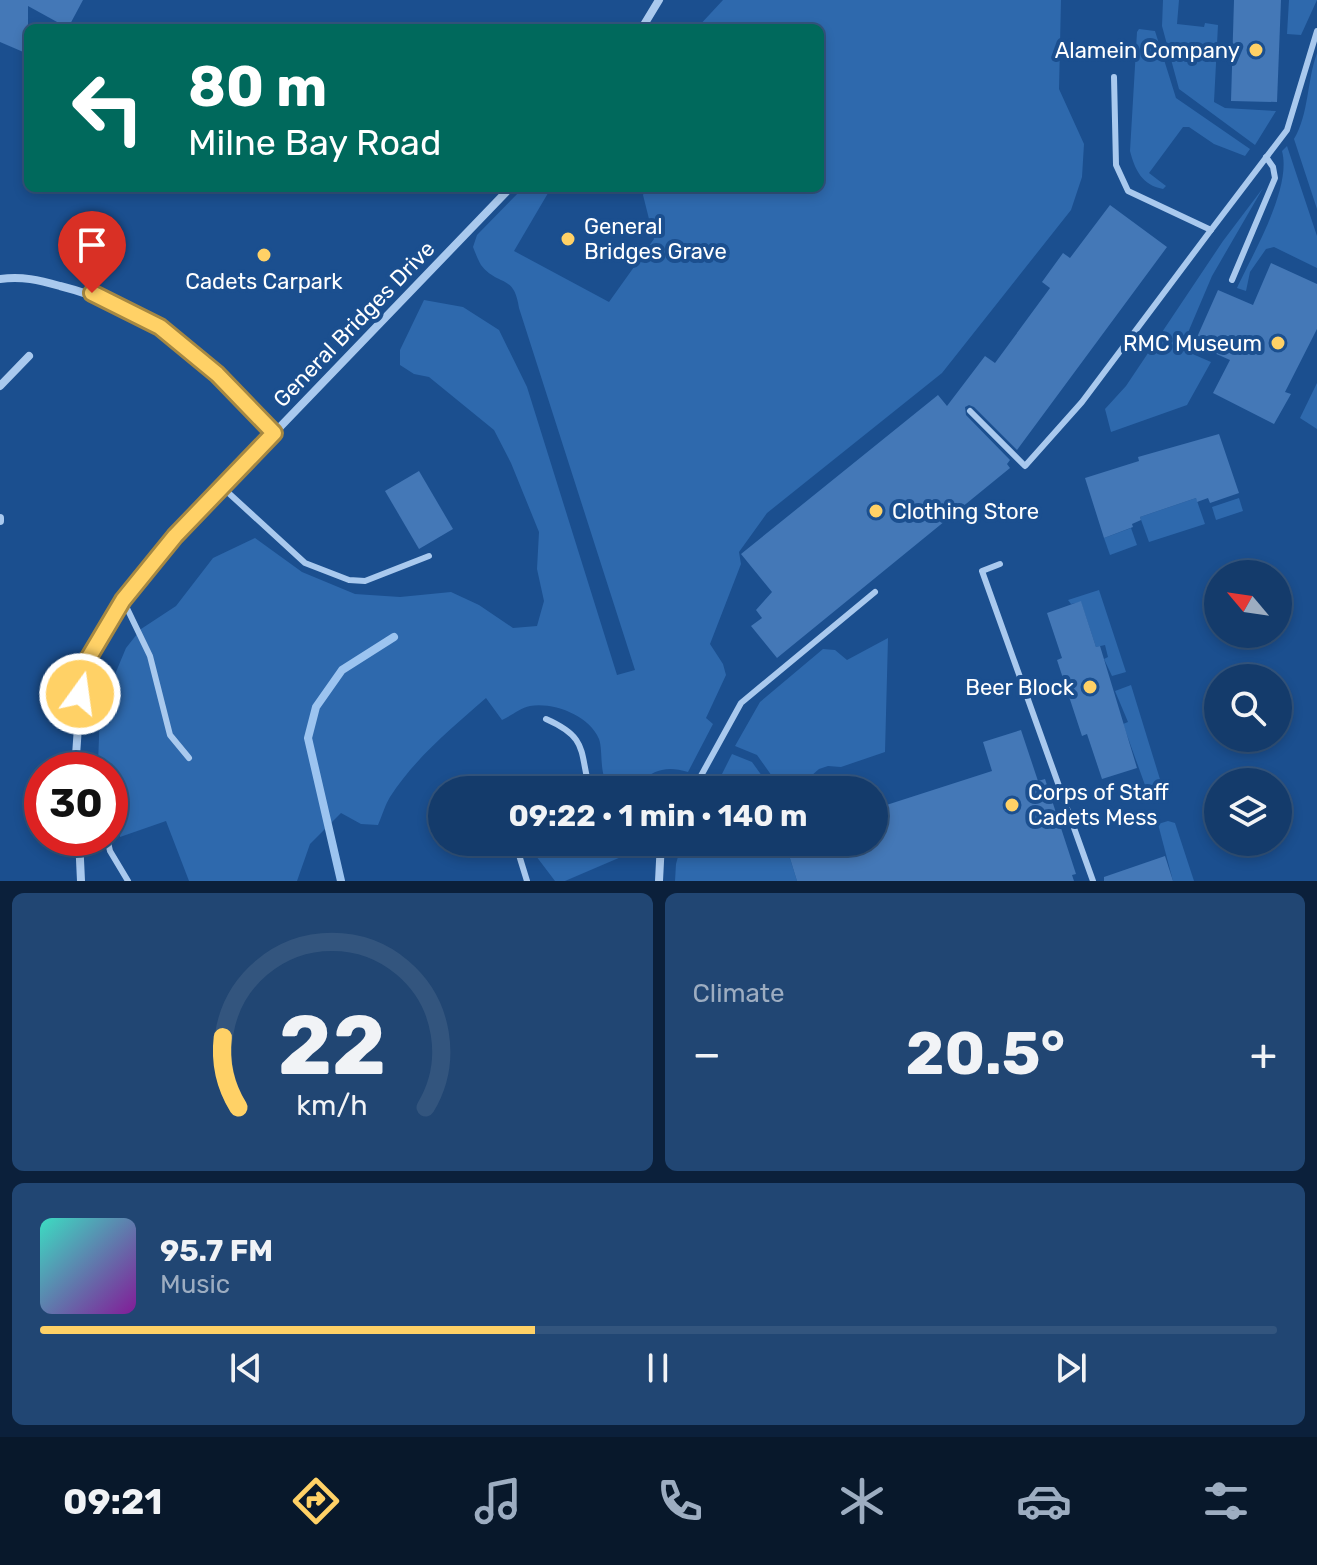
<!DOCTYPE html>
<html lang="en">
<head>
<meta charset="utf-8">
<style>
	body { margin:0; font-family:Rubik,sans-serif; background:#214673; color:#f1f3f6; height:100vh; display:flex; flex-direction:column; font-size:30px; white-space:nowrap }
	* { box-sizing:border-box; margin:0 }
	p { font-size:26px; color:#9dadc1 }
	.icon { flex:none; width:44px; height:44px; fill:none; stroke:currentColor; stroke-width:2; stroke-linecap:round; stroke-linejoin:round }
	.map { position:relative; height:881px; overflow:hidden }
	.side { display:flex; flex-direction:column; gap:12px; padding:12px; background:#0b203b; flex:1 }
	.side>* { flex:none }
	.top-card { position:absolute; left:24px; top:24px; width:800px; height:168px; border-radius:12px; box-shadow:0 4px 12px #0003,0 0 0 2px #33557e; background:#00695c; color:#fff; overflow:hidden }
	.needle { width:52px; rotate:299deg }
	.tools { position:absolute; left:1204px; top:560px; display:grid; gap:16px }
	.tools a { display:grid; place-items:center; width:88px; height:88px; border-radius:50%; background:#143b6b; box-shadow:0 4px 12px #0003,0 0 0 2px #33557e; font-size:40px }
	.speed { position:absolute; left:24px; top:752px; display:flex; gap:16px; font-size:40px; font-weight:700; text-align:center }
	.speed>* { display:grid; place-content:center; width:104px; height:104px; border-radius:50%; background:#143b6b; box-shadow:0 4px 12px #0003,0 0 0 2px #33557e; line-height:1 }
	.speed .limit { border:12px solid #d22; background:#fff; color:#111 }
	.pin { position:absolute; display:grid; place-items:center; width:68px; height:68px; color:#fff; margin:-82px -34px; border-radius:50% 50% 50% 0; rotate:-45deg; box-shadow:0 0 8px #0007 }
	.pin .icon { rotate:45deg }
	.me { position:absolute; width:88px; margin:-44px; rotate:14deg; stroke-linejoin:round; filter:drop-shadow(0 0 6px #0008) }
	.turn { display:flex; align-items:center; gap:28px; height:168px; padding:0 32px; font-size:36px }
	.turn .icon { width:104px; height:104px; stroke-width:2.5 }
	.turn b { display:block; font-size:56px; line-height:68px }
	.big { font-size:60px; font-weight:700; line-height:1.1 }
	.side .widget { flex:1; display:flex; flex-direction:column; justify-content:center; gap:12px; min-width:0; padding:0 28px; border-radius:12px; background:#214673 }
	.side .dial { align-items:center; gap:0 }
	.dial svg { height:208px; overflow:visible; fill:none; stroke:#33557e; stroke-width:7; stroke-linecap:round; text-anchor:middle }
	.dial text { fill:#f1f3f6; stroke:none }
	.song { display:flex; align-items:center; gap:24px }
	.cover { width:96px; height:96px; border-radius:12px; background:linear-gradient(135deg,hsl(170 70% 55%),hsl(290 70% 35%)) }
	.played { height:8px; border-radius:4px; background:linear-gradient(90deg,#ffd166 40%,#33557e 40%) }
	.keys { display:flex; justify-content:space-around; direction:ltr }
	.heat { display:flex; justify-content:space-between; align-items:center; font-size:44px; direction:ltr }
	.side .tiles { flex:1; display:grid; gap:12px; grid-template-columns:1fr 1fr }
	.widget:last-child { grid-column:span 2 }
	.trip { position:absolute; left:428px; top:776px; width:460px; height:80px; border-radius:40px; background:#143b6b; box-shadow:0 4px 12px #0003,0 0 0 2px #33557e; font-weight:700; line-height:80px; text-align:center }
	.dock { display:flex; height:128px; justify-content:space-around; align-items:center; background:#08182b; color:#9dadc1 }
	.dock .icon { width:56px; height:56px }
	.dock .on { color:#ffd166 }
	.dock b { font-size:36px; color:#f1f3f6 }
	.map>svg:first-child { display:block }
	.green { fill:#2e69ad }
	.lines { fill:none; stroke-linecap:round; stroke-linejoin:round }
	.stream { stroke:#9cc4f0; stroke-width:8 }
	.building { fill:#4478b7 }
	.service { stroke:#a9c9ee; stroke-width:6 }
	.minor { stroke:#a9c9ee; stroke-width:8 }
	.route-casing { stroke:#a68842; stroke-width:20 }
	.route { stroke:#ffd166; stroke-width:14 }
	.poi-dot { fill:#ffd166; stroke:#1b4f8f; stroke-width:3 }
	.labels { text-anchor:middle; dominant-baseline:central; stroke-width:8; stroke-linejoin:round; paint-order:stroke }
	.poi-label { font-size:22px; fill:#fff; stroke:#1b4f8f; text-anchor:end }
	.street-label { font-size:22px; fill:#fff; stroke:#1b4f8f }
</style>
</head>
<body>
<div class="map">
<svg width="1317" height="881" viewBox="0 0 1317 881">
	<rect width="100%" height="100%" fill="#1b4f8f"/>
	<g class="green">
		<path d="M723,0H1061L1059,89L1084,144L1082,177L1071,210L942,373L767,513L739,552L741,564L710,644L723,664L726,675L706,718L713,724L688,772C644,758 640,798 615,789C597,783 604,753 599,739C589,715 553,702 530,706C520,708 511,716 502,720L486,698C452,728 415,758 390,797C385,805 382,816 378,825L361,824L341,813L310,844L297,881H189L166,821L120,837L119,819L110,797V770H99L98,764L100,710L126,648L141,629L176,606L213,558L255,538L302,572L355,594L400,597L451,592L479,605L513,628L537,626L544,601L537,569L539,532L511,463L494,430L429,377L414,374L400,365V350L424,300L463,307L499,330L527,387L617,675L635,670L519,308C514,273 498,287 481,265C478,260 475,252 473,247L477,235L523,188H551L514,251L609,302L654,239L643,195L646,188H820V28H697Z"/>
		<polygon points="1163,0 1179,0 1177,24 1204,27 1205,23 1218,25 1214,102 1225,108 1276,111 1255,145 1179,89 1162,26"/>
		<polygon points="1289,0 1317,0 1301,35 1287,34"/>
		<path d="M1139,29L1155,31L1176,98L1250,149L1245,156L1214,144L1189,127H1183L1149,173L1166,186L1163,189C1142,185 1135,170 1130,151L1137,32Z"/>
		<path d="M1317,53V209L1294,139C1309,114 1307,80 1317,53Z"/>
		<path d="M1287,146L1317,236V268L1274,247L1266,249L1250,272L1246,291L1237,288C1253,253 1292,188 1282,151Z"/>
		<polygon points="1263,188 1212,276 1181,349 1211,362 1187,405 1111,432 1105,409 1126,386 1223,241"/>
		<polygon points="1317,383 1317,429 1300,418"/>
		<polygon points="1196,498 1205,524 1149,542 1140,517"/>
		<polygon points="1239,498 1243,511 1216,520 1212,507"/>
		<polygon points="1131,528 1137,545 1110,555 1104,538"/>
		<polygon points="1099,590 1126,672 1112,676 1104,659 1108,657 1105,645 1096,647 1081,602 1071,604 1068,600"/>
		<polygon points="888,638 885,752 841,767 828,766 819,769 811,776 779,786 757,755 735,746 760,702 823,649 835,650 847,660"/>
		<polygon points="1131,685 1163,789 1163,794 1150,799 1123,724 1128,722 1115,691"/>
		<polygon points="732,754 752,762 772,790 714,790"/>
		<polygon points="1168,821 1175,823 1194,881 1173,881 1158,824"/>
		<polygon points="531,842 633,842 636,856 621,857 565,881 555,881 533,852"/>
		<polygon points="682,842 785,842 797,881 675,881 676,864"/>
	</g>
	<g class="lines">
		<polyline class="stream" points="341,881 308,738 316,707 342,670 394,637"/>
	</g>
	<g class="building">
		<polygon points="0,0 83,0 68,28 28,6 28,54 0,42"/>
		<polygon points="1234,0 1281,0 1277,102 1231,101"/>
		<polygon points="1110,205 1167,247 1017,450 974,407 969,405 965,407 966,415 1010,460 1007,464 1010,468 777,658 751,626 762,618 756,610 772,592 741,554 938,395 947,406 985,356 995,363 1050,288 1042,282 1063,253 1070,258"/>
		<polygon points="1271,263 1317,284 1317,329 1285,392 1291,394 1274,424 1213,393 1230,360 1194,344 1218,290 1253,305"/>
		<polygon points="1219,434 1239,493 1210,503 1208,498 1197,502 1196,498 1140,517 1141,520 1132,524 1133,527 1104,538 1085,478 1139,461 1138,457"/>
		<polygon points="419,471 453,529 419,549 385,491"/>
		<polygon points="1081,601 1096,647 1100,646 1137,768 1102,779 1087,734 1082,736 1057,660 1062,658 1047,613"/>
		<polygon points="1021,730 1038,781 1045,779 1076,874 1072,875 1074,881 797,881 785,842 874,842 874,809 992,771 983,742"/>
		<polygon points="1165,856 1173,881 1104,881 1104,877"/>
	</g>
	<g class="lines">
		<g class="service">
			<polyline points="1114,77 1116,165 1128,191 1211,230 1287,130 1317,31"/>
			<polyline points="1232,280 1275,178 1273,167 1266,157"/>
			<polyline points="970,411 1025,466 1082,402 1211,230"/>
			<polyline points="222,487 305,563 349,580 365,581 429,556"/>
			<polyline points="1000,564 982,571 1093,881"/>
			<polyline points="123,600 150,656 170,735 189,758"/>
			<path d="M546,719C589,738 579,751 590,790"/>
			<polyline points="689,790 697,783 741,703 875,592"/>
			<polyline points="107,838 110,851 128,881"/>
			<polyline points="515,842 527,881"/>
		</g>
		<g class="minor">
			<polyline points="642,28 659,0"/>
			<path d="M0,279C22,276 39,280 60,286C154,309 210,366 274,433"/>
			<polyline points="0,386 29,356"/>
			<polyline points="0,518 0,521"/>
			<polyline points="75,770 82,669 123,600 175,536 510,188"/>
			<polyline points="79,838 81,881"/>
			<polyline points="659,881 661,842"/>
		</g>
	</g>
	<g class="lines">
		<defs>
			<polyline id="route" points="80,694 82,669 123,600 175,536 274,433 217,374 160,327 92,293"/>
		</defs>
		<use href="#route" class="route-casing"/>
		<use href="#route" class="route"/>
	</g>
	<g class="poi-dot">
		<circle cx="1256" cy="50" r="8"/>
		<circle cx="568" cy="239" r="8"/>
		<circle cx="264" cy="255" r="8"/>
		<circle cx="1278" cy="343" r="8"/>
		<circle cx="876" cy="511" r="8"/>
		<circle cx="1090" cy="687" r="8"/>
		<circle cx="1012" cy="805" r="8"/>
	</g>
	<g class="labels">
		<g class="poi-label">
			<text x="1240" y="50">Alamein Company</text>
			<text x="584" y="226" text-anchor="start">General<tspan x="584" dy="25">Bridges Grave</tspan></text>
			<text x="264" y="281" text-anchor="middle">Cadets Carpark</text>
			<text x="1262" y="343">RMC Museum</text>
			<text x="892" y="511" text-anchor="start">Clothing Store</text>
			<text x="1074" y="687">Beer Block</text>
			<text x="1028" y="792" text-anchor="start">Corps of Staff<tspan x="1028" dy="25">Cadets Mess</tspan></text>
		</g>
		<g class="street-label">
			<text transform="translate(354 324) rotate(-46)">General Bridges Drive</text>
		</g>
	</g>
</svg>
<div class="tools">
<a><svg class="needle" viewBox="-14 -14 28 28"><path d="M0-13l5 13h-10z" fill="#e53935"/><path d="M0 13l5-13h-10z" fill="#9dadc1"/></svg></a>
<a><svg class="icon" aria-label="search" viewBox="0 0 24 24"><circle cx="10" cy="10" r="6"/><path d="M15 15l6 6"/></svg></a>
<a><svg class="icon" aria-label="layers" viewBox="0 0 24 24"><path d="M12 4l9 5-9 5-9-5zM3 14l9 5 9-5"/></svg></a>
</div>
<div class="speed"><div class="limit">30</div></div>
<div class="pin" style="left:92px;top:293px;background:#d93025"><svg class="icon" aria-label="arrive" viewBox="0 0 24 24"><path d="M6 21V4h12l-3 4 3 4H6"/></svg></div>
<svg class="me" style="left:80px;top:694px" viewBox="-20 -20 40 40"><circle r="17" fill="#ffd166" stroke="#fff" stroke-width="3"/><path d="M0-11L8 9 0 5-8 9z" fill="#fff"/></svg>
<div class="trip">09:22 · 1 min · 140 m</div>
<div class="top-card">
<div class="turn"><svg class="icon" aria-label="left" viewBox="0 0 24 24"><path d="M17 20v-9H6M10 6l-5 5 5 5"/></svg><div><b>80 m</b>Milne Bay Road</div></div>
</div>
</div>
<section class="side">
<div class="tiles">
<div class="widget dial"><svg viewBox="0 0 100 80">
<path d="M14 69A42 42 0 1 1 86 69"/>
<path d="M14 69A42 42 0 0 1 8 42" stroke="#ffd166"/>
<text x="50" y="56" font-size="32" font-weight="700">22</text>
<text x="50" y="72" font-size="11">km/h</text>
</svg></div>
<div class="widget"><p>Climate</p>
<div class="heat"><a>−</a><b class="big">20.5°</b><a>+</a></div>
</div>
<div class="widget">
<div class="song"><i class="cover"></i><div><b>95.7 FM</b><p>Music</p></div></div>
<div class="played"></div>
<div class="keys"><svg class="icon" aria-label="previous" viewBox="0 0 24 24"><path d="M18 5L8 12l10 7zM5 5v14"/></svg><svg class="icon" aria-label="pause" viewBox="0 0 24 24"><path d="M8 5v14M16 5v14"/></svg><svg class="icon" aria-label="next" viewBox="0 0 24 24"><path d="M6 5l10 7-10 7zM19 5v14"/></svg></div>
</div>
</div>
</section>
<nav class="dock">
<b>09:21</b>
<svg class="icon on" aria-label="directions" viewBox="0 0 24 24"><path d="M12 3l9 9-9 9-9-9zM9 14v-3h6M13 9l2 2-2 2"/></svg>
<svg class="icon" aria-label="music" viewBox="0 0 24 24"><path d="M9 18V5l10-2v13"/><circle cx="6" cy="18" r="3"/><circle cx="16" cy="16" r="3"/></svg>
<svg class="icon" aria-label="phone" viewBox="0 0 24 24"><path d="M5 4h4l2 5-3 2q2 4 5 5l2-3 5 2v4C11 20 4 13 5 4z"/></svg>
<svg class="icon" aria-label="climate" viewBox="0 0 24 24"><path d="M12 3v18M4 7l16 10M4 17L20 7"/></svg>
<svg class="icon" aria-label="car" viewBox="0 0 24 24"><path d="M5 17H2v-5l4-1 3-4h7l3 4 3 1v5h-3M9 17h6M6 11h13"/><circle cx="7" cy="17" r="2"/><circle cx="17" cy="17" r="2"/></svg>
<svg class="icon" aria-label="filters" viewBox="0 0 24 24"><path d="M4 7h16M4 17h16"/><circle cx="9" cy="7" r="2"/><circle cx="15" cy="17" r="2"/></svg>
</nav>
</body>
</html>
